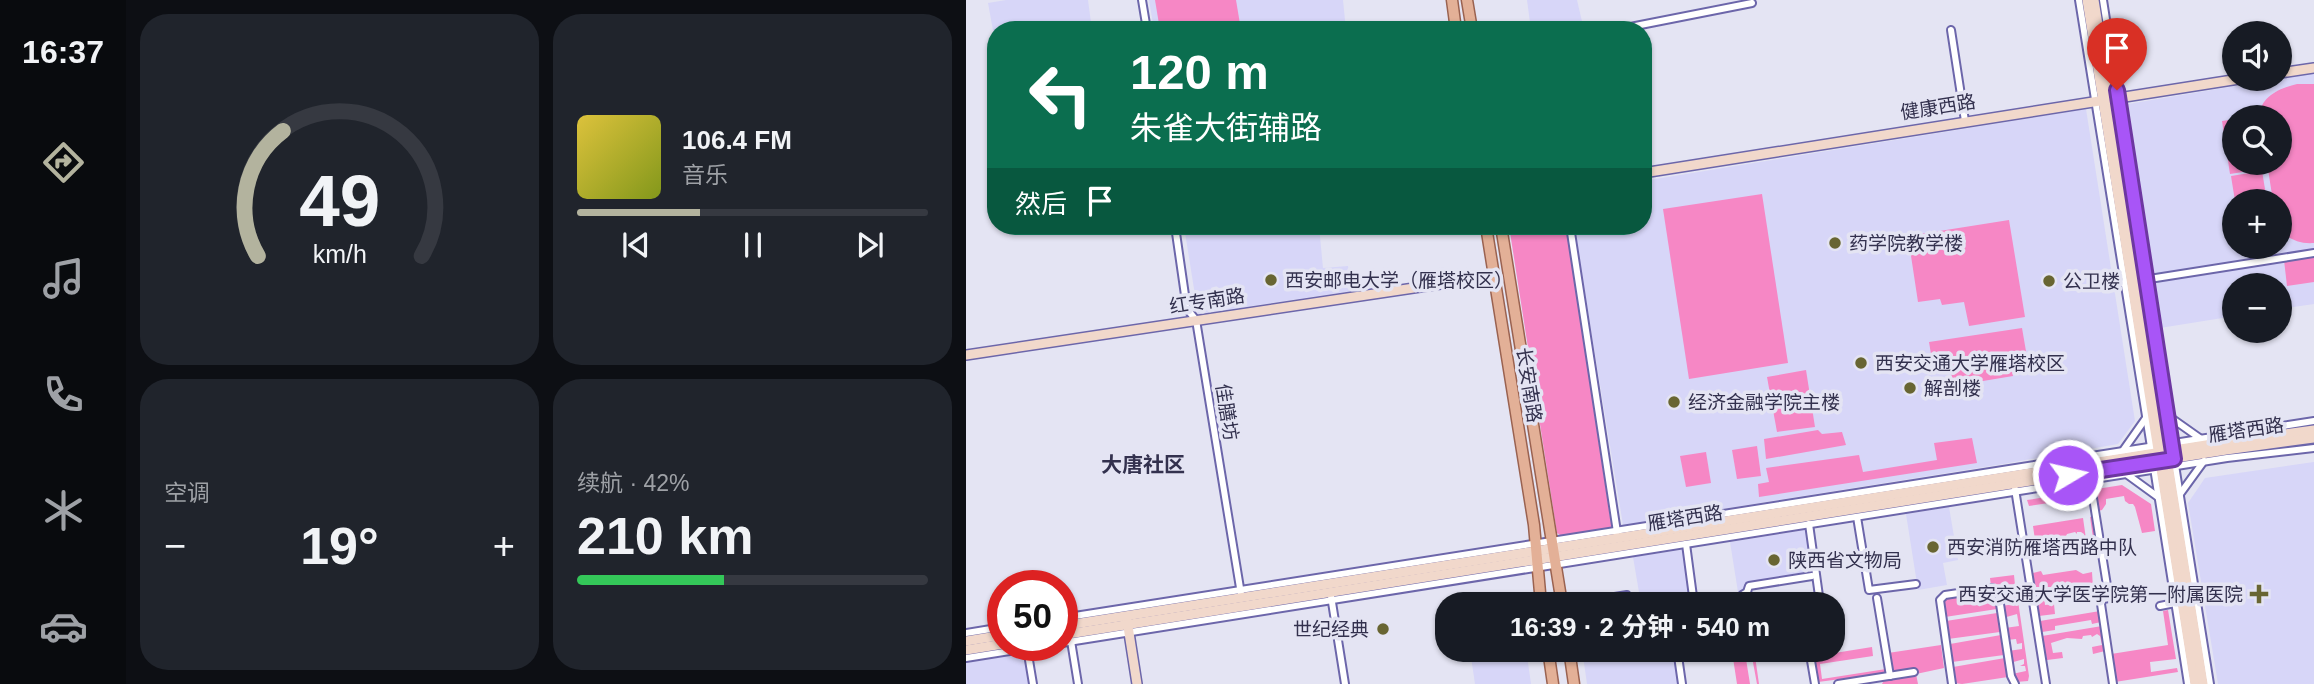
<!DOCTYPE html>
<html lang="zh">
<head>
<meta charset="utf-8">
<style>
	body { margin:0; font-family:Helvetica,"Noto Sans SC",sans-serif; background:#20242c; color:#f1f3f6; height:100vh; display:flex; flex-direction:column; font-size:26px; white-space:nowrap }
	* { box-sizing:border-box; margin:0 }
	p { font-size:23px; color:#9ea1a6 }
	.icon { flex:none; width:38px; height:38px; fill:none; stroke:currentColor; stroke-width:2; stroke-linecap:round; stroke-linejoin:round }
	.map { position:relative; flex:1; overflow:hidden }
	.details { display:flex; flex-direction:column; gap:14px; padding:14px; background:#0d0f14; width:840px }
	.details>* { flex:none }
	.banner { position:absolute; left:21px; top:21px; width:665px; height:214px; border-radius:28px; box-shadow:0 2px 5px #0004; background:#0b6e4f; color:#fff; overflow:hidden }
	.tools { position:absolute; left:1256px; top:21px; display:grid; gap:14px }
	.tools a { display:grid; place-items:center; width:70px; height:70px; border-radius:50%; background:#171b24; box-shadow:0 2px 5px #0004; font-size:35px }
	.speed { position:absolute; left:21px; top:570px; display:flex; gap:14px; font-size:35px; font-weight:700; text-align:center }
	.speed>* { display:grid; place-content:center; width:91px; height:91px; border-radius:50%; background:#171b24; box-shadow:0 2px 5px #0004; line-height:1 }
	.speed .limit { border:10px solid #d22; background:#fff; color:#111 }
	.pin { position:absolute; display:grid; place-items:center; width:60px; height:60px; color:#fff; margin:-72px -30px; border-radius:50% 50% 50% 0; rotate:-45deg; box-shadow:0 0 7px #0007 }
	.pin .icon { rotate:45deg }
	.me { position:absolute; width:77px; margin:-38px; rotate:81deg; stroke-linejoin:round; filter:drop-shadow(0 0 5px #0008) }
	.turn { display:flex; align-items:center; gap:24px; height:147px; padding:0 28px; font-size:32px }
	.turn .icon { width:91px; height:91px; stroke-width:2.5 }
	.turn b { display:block; font-size:49px; line-height:60px }
	.then { display:flex; align-items:center; height:66px; padding:0 28px; background:#0003; gap:14px; font-size:26px }
	.big { font-size:52px; font-weight:700; line-height:1.1 }
	.details .card { flex:1; display:flex; flex-direction:column; justify-content:center; gap:10px; min-width:0; padding:0 24px; border-radius:28px; background:#20242c }
	.details .dial { align-items:center; gap:0 }
	.dial svg { height:182px; overflow:visible; fill:none; stroke:#363941; stroke-width:7; stroke-linecap:round; text-anchor:middle }
	.dial text { fill:#f1f3f6; stroke:none }
	.song { display:flex; align-items:center; gap:21px }
	.cover { width:84px; height:84px; border-radius:10px; background:linear-gradient(135deg,hsl(50 70% 55%),hsl(70 70% 35%)) }
	.played { height:7px; border-radius:4px; background:linear-gradient(90deg,#b3b39e 35%,#363941 35%) }
	.keys { display:flex; justify-content:space-around; direction:ltr }
	.heat { display:flex; justify-content:space-between; align-items:center; font-size:38px; direction:ltr }
	.charge { height:10px; border-radius:5px; background:linear-gradient(90deg,#34c759 42%,#363941 0) }
	.details .tiles { flex:1; display:grid; gap:14px; grid-template-columns:repeat(2,1fr) }
	.trip { position:absolute; left:469px; top:592px; width:410px; height:70px; border-radius:28px; background:#171b24; box-shadow:0 2px 5px #0004; font-weight:700; line-height:70px; text-align:center }
	main { display:flex; flex:1; min-height:0 }
	.tabs { display:flex; flex-direction:column; width:126px; justify-content:space-around; align-items:center; background:#090b0e; color:#9ea1a6 }
	.tabs .icon { width:49px; height:49px }
	.tabs .current { color:#b3b39e }
	.tabs b { font-size:32px; color:#f1f3f6 }
	.map>svg:first-child { display:block }
	.built { fill:#d7d6f8; fill-rule:evenodd }
	.green { fill:#f687c5 }
	.lines { fill:none; stroke-linecap:round; stroke-linejoin:round }
	.street-casing { stroke:#6c66aa; stroke-width:10 }
	.secondary-casing { stroke:#6c66aa; stroke-width:12 }
	.primary-casing { stroke:#9a6250; stroke-width:13 }
	.street { stroke:#fff; stroke-width:6 }
	.secondary { stroke:#f1d8cb; stroke-width:9 }
	.primary { stroke:#e3b097; stroke-width:10 }
	.route-casing { stroke:#6d37a1; stroke-width:18 }
	.route { stroke:#a855f7; stroke-width:12 }
	.poi-dot { fill:#686532; stroke:#e4e4f3; stroke-width:2.5 }
	.labels { text-anchor:middle; dominant-baseline:central; stroke-width:7; stroke-linejoin:round; paint-order:stroke }
	.street-label { font-size:19px; fill:#33314e; stroke:#e4e4f3 }
	.poi-label { font-size:19px; fill:#33314e; stroke:#e4e4f3; text-anchor:start }
	.neighbourhood-label { font-size:21px; font-weight:bold; fill:#33314e; stroke:#e4e4f3 }
</style>
</head>
<body>
<main>
<nav class="tabs">
<b>16:37</b>
<svg class="icon current" aria-label="directions" viewBox="0 0 24 24"><path d="M12 3l9 9-9 9-9-9zM9 14v-3h6M13 9l2 2-2 2"/></svg>
<svg class="icon" aria-label="music" viewBox="0 0 24 24"><path d="M9 18V5l10-2v13"/><circle cx="6" cy="18" r="3"/><circle cx="16" cy="16" r="3"/></svg>
<svg class="icon" aria-label="phone" viewBox="0 0 24 24"><path d="M5 4h4l2 5-3 2q2 4 5 5l2-3 5 2v4C11 20 4 13 5 4z"/></svg>
<svg class="icon" aria-label="climate" viewBox="0 0 24 24"><path d="M12 3v18M4 7l16 10M4 17L20 7"/></svg>
<svg class="icon" aria-label="car" viewBox="0 0 24 24"><path d="M5 17H2v-5l4-1 3-4h7l3 4 3 1v5h-3M9 17h6M6 11h13"/><circle cx="7" cy="17" r="2"/><circle cx="17" cy="17" r="2"/></svg>
</nav>
<section class="details">
<div class="tiles">
<div class="card dial"><svg viewBox="0 0 100 80">
<path d="M14 69A42 42 0 1 1 86 69"/>
<path d="M14 69A42 42 0 0 1 25 14" stroke="#b3b39e"/>
<text x="50" y="56" font-size="32" font-weight="700">49</text>
<text x="50" y="72" font-size="11">km/h</text>
</svg></div>
<div class="card">
<div class="song"><i class="cover"></i><div><b>106.4 FM</b><p>音乐</p></div></div>
<div class="played"></div>
<div class="keys"><svg class="icon" aria-label="previous" viewBox="0 0 24 24"><path d="M18 5L8 12l10 7zM5 5v14"/></svg><svg class="icon" aria-label="pause" viewBox="0 0 24 24"><path d="M8 5v14M16 5v14"/></svg><svg class="icon" aria-label="next" viewBox="0 0 24 24"><path d="M6 5l10 7-10 7zM19 5v14"/></svg></div>
</div>
<div class="card"><p>空调</p>
<div class="heat"><a>−</a><b class="big">19°</b><a>+</a></div>
</div>
<div class="card"><p>续航 · 42%</p><b class="big">210 km</b><div class="charge"></div></div>
</div>
</section>
<div class="map">
<svg width="1348" height="684" viewBox="0 0 1348 684">
	<rect width="100%" height="100%" fill="#e4e4f3"/>
	<g class="built">
		<polygon points="40,0 122,0 126,30 30,30 30,47 22,3"/>
		<polygon points="183,0 377,0 380,30 188,30"/>
		<polygon points="561,0 611,0 618,30 565,30"/>
		<path d="M1348,73V304L1314,309V285H1269V316L1194,328L1162,104ZM1269,117H1314V163H1269ZM1269,201H1314V247H1269Z"/>
		<polygon points="1120,109 1169,421 1152,444 1037,464 657,525 608,226 677,226 677,181"/>
		<polygon points="218,226 353,226 357,268 382,266 386,291 232,314"/>
		<polygon points="1348,462 1348,684 1252,684 1222,503 1239,478"/>
		<polygon points="983,507 992,560 977,563 981,585 952,590 940,514"/>
		<polygon points="844,529 852,577 772,592 764,542"/>
		<polygon points="721,549 730,604 675,604 667,557"/>
		<polygon points="521,649 560,649 565,684 509,684 505,657 522,654"/>
		<polygon points="616,649 709,649 714,684 621,684"/>
		<polygon points="54,654 59,655 64,684 0,684 0,663"/>
	</g>
	<g class="green">
		<polygon points="189,0 270,0 275,30 194,30"/>
		<path d="M1331,84H1348V243C1334,244 1324,240 1314,230V201H1307L1301,163H1314V117H1294C1293,97 1314,88 1331,84Z"/>
		<polygon points="1269,119 1269,163 1294,163 1296,169 1264,174 1256,121"/>
		<polygon points="1296,171 1301,201 1269,201 1265,176"/>
		<polygon points="796,194 822,363 723,379 697,209"/>
		<polygon points="1043,220 1059,317 1003,326 998,302 976,305 974,299 952,302 942,236"/>
		<polygon points="543,226 600,226 646,530 599,538 591,533"/>
		<polygon points="1348,255 1348,282 1321,286 1318,260"/>
		<polygon points="1056,328 1061,357 1044,360 1047,376 987,386 985,371 968,372 963,342"/>
		<polygon points="840,370 849,427 811,432 801,377"/>
		<polygon points="852,430 856,434 876,432 880,445 800,459 798,439"/>
		<polygon points="1006,438 1011,463 793,497 792,484 803,482 800,468 893,455 897,472 971,460 968,443"/>
		<polygon points="791,446 795,476 771,479 766,450"/>
		<polygon points="740,452 745,483 720,487 714,456"/>
		<polygon points="1156,485 1185,504 1189,531 1176,533 1169,507 1167,504 1163,504 1159,501 1158,496 1140,499 1140,504 1136,510 1132,511 1129,496 1063,506 1061,500"/>
		<polygon points="1128,516 1132,556 1124,557 1123,552 1112,554 1110,544 1119,543 1118,534 1115,532 1111,532 1111,534 1109,532 1101,534 1100,536 1085,535 1069,540 1067,526 1117,518 1120,539 1127,538 1124,517"/>
		<path d="M1110,570L1117,574L1126,572L1127,588L1123,586L1120,589L1118,587L1110,588V590C1100,588 1085,590 1078,595L1079,605L1088,604L1089,614L1073,616L1067,573L1075,571L1077,575Z"/>
		<polygon points="1048,575 1049,585 1057,584 1059,600 1052,601 1063,676 1062,681 1050,682 1046,674 1060,671 1059,666 1054,666 1058,664 1058,659 1044,663 1042,651 1056,649 1056,643 1051,644 1050,639 1041,640 1039,628 1053,626 1051,614 1037,618 1035,606 1049,604 1049,598 1044,599 1043,593 1033,595 1025,586 1024,578"/>
		<polygon points="1030,590 1031,609 979,617 979,598"/>
		<polygon points="1202,610 1210,659 1184,662 1185,672 1211,668 1212,672 1149,682 1145,654 1202,645 1197,611"/>
		<polygon points="1134,611 1135,622 1126,624 1125,620 1089,626 1089,630 1076,632 1074,621"/>
		<polygon points="1031,613 1034,632 982,639 980,621"/>
		<polygon points="1136,626 1139,651 1127,654 1126,647 1136,645 1134,636 1131,634 1126,637 1125,635 1117,636 1116,639 1101,638 1085,643 1087,653 1096,652 1097,658 1081,660 1076,636"/>
		<polygon points="1035,635 1037,637 1038,655 986,662 984,644"/>
		<polygon points="975,645 978,668 950,674 952,684 916,684 918,680 949,669 925,673 922,653"/>
		<polygon points="906,647 907,656 854,664 856,679 920,669 921,673 852,682 848,660 850,656"/>
		<polygon points="774,649 788,649 793,684 791,684 786,657 780,659 784,684 771,684 767,658 758,658 774,655"/>
		<polygon points="1039,658 1042,677 996,684 988,683 987,667"/>
	</g>
	<g class="lines">
		<defs>
			<g id="street">
				<polyline points="176,0 181,30"/>
				<polyline points="1113,0 1185,447"/>
				<polyline points="1137,0 1206,444"/>
				<polyline points="649,30 786,3"/>
				<polyline points="985,30 999,121"/>
				<polyline points="209,226 221,309 230,320 275,594"/>
				<polyline points="604,226 651,532"/>
				<polyline points="1177,280 1348,253"/>
				<polyline points="1201,415 1235,439"/>
				<polyline points="1156,452 1180,418"/>
				<polyline points="1209,465 1244,684"/>
				<polyline points="1188,468 1222,684"/>
				<polyline points="1159,473 1192,497"/>
				<polyline points="1049,489 1080,684"/>
				<polyline points="1214,494 1238,461"/>
				<polyline points="1127,498 1143,598 1137,599 1135,604 1147,684"/>
				<polyline points="891,517 903,590 950,584"/>
				<polyline points="720,544 728,604"/>
				<polyline points="365,596 379,684"/>
				<polyline points="911,598 924,676"/>
				<polyline points="624,601 661,595"/>
				<polyline points="606,604 620,602"/>
				<polyline points="777,604 776,595 781,592 783,586 846,576"/>
				<polyline points="813,604 853,596 843,524"/>
				<polyline points="1194,606 1209,603"/>
				<polyline points="96,618 1348,421"/>
				<polyline points="0,633 37,627"/>
				<polyline points="105,641 112,684"/>
				<polyline points="96,643 1261,458 1348,448"/>
				<polyline points="61,648 67,684"/>
				<polyline points="711,649 716,684"/>
				<polyline points="843,649 849,684"/>
				<polyline points="0,658 76,646"/>
				<polyline points="872,684 948,672"/>
				<polyline points="986,684 974,600 979,595 1026,588 1032,591 1045,676 1049,684"/>
			</g>
			<g id="secondary">
				<polyline points="1121,0 1229,684"/>
				<polyline points="1128,0 1237,684"/>
				<polyline points="1314,73 1348,68"/>
				<polyline points="677,173 1273,79"/>
				<polyline points="0,355 528,276"/>
				<polyline points="161,620 171,684"/>
				<polyline points="96,626 1259,442 1348,430"/>
				<polyline points="96,635 1260,450 1348,438"/>
				<polyline points="0,641 37,635"/>
				<polyline points="0,650 37,644"/>
			</g>
			<g id="primary">
				<polyline points="486,0 490,30"/>
				<polyline points="501,0 506,30"/>
				<polyline points="520,226 568,525 575,604"/>
				<polyline points="535,226 596,604"/>
				<polyline points="582,649 587,684"/>
				<polyline points="603,649 608,684"/>
			</g>
		</defs>
		<use href="#street" class="street-casing"/>
		<use href="#secondary" class="secondary-casing"/>
		<use href="#primary" class="primary-casing"/>
		<use href="#street" class="street"/>
		<use href="#secondary" class="secondary"/>
		<use href="#primary" class="primary"/>
	</g>
	<g class="lines">
		<defs>
			<polyline id="route" points="1102,475 1208,459 1151,90"/>
		</defs>
		<use href="#route" class="route-casing"/>
		<use href="#route" class="route"/>
	</g>
	<g class="poi-dot">
		<circle cx="869" cy="243" r="7"/>
		<circle cx="305" cy="280" r="7"/>
		<circle cx="1083" cy="281" r="7"/>
		<circle cx="895" cy="363" r="7"/>
		<circle cx="944" cy="388" r="7"/>
		<circle cx="708" cy="402" r="7"/>
		<circle cx="967" cy="547" r="7"/>
		<circle cx="808" cy="560" r="7"/>
		<path d="M1289.5 583.5h7v7h7v7h-7v7h-7v-7h-7v-7h7z"/>
		<circle cx="417" cy="629" r="7"/>
	</g>
	<g class="labels">
		<g class="street-label">
			<text transform="translate(972 107) rotate(-9)">健康西路</text>
			<text transform="translate(241 301) rotate(-9)">红专南路</text>
			<text transform="translate(563 385) rotate(81)">长安南路</text>
			<text transform="translate(261 412) rotate(81)">佳膳坊</text>
			<text transform="translate(1280 430) rotate(-8)">雁塔西路</text>
			<text transform="translate(719 518) rotate(-9)">雁塔西路</text>
		</g>
		<g class="poi-label">
			<text x="883" y="243">药学院教学楼</text>
			<text x="319" y="280">西安邮电大学（雁塔校区）</text>
			<text x="1097" y="281">公卫楼</text>
			<text x="909" y="363">西安交通大学雁塔校区</text>
			<text x="958" y="388">解剖楼</text>
			<text x="722" y="402">经济金融学院主楼</text>
			<text x="981" y="547">西安消防雁塔西路中队</text>
			<text x="822" y="560">陕西省文物局</text>
			<text x="1277" y="594" text-anchor="end">西安交通大学医学院第一附属医院</text>
			<text x="403" y="629" text-anchor="end">世纪经典</text>
		</g>
		<g class="neighbourhood-label">
			<text x="177" y="464">大唐社区</text>
		</g>
	</g>
</svg>
<div class="tools">
<a><svg class="icon" aria-label="sound" viewBox="0 0 24 24"><path d="M4 9h4l5-4v14l-5-4H4zM17 9q2 3 0 6"/></svg></a>
<a><svg class="icon" aria-label="search" viewBox="0 0 24 24"><circle cx="10" cy="10" r="6"/><path d="M15 15l6 6"/></svg></a>
<a>+</a>
<a>−</a>
</div>
<div class="speed"><div class="limit">50</div></div>
<div class="pin" style="left:1151px;top:90px;background:#d93025"><svg class="icon" aria-label="arrive" viewBox="0 0 24 24"><path d="M6 21V4h12l-3 4 3 4H6"/></svg></div>
<svg class="me" style="left:1102px;top:475px" viewBox="-20 -20 40 40"><circle r="17" fill="#a855f7" stroke="#fff" stroke-width="3"/><path d="M0-11L8 9 0 5-8 9z" fill="#fff"/></svg>
<div class="trip">16:39 · 2 分钟 · 540 m</div>
<div class="banner">
<div class="turn"><svg class="icon" aria-label="left" viewBox="0 0 24 24"><path d="M17 20v-9H6M10 6l-5 5 5 5"/></svg><div><b>120 m</b>朱雀大街辅路</div></div>
<div class="then">然后<svg class="icon" aria-label="arrive" viewBox="0 0 24 24"><path d="M6 21V4h12l-3 4 3 4H6"/></svg></div>
</div>
</div>
</main>
</body>
</html>
